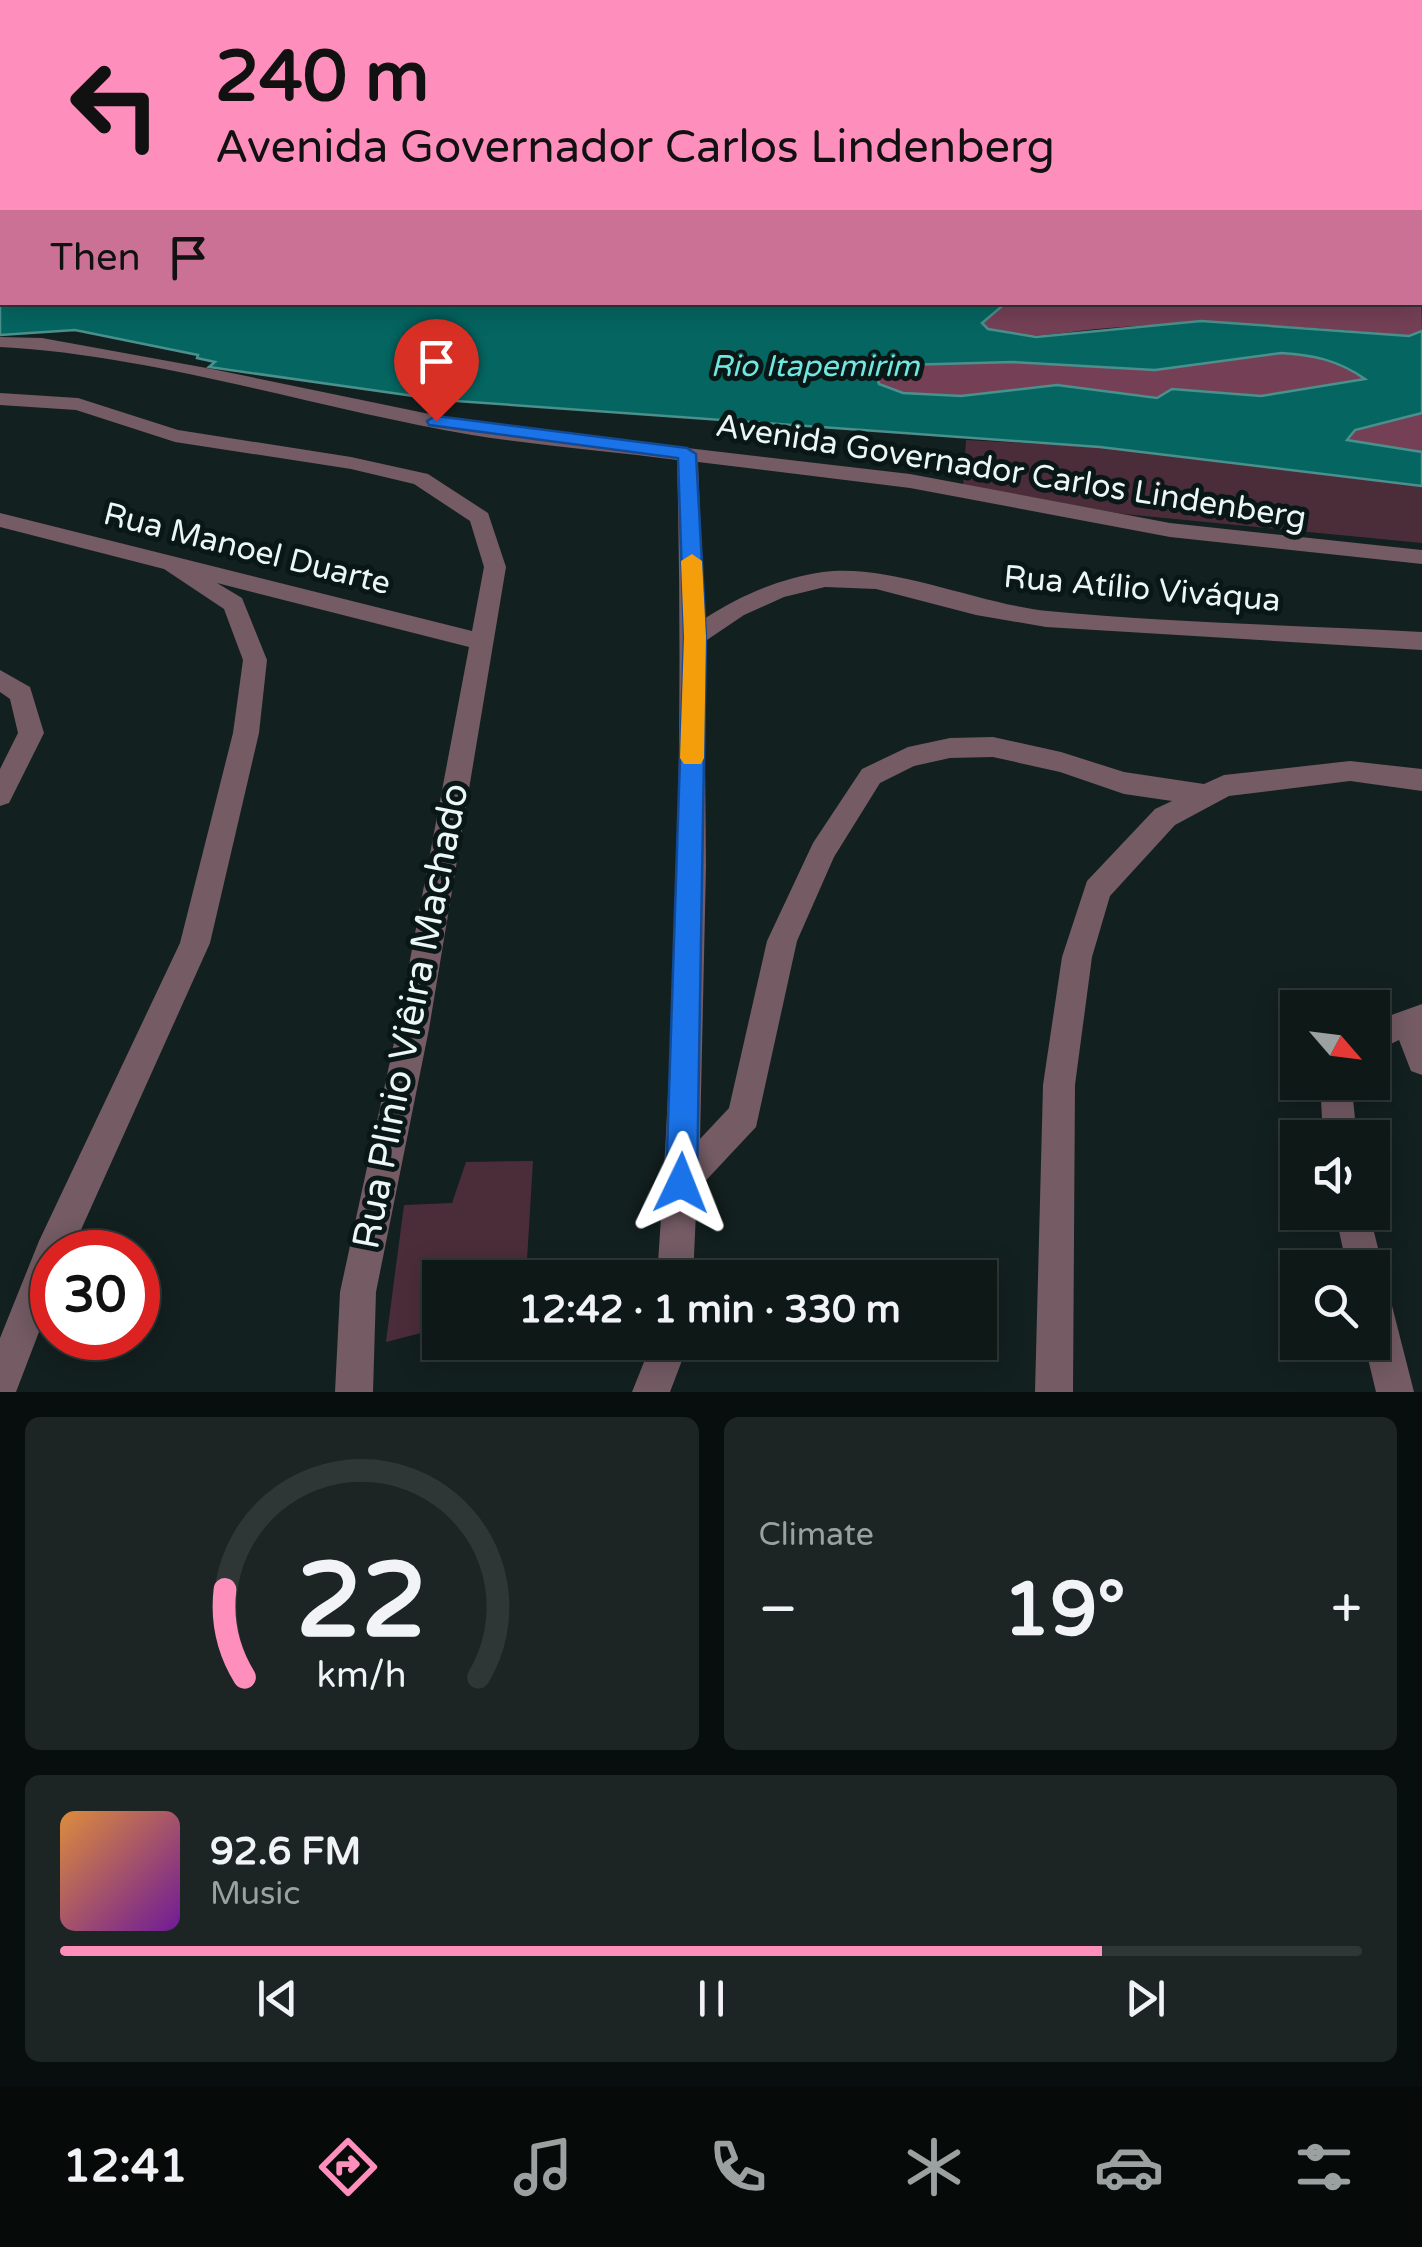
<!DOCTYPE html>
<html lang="en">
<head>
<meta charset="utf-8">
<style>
	body { margin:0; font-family:"Varela Round",sans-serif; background:#1c2524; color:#f1f3f6; height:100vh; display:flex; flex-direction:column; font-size:38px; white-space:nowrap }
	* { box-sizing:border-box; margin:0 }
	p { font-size:32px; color:#9ba0a1 }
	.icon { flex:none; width:55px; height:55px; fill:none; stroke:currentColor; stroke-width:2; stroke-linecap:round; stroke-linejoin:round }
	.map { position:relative; height:1392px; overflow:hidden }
	.details { display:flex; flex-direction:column; gap:25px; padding:25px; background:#080d0d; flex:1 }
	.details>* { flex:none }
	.hud { position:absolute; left:0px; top:0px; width:1422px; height:305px; box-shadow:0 5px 25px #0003,0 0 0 2px #2e3736; background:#fe8ebc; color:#111; overflow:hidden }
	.needle { width:65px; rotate:118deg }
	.buttons { position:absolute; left:1280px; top:990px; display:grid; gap:20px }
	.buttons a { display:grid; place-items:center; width:110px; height:110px; border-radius:0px; background:#0e1817; box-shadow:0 5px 25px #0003,0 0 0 2px #2e3736; font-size:50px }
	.speed { position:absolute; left:30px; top:1230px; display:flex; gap:20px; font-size:50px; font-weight:700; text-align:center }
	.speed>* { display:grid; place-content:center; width:130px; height:130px; border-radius:50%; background:#0e1817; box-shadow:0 5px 25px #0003,0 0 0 2px #2e3736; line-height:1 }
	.speed .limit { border:15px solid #d22; background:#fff; color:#111 }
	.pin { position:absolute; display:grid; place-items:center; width:85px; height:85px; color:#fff; margin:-102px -42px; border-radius:50% 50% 50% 0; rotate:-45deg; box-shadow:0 0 10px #0007 }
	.pin .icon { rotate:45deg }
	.me { position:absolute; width:110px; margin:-55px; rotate:2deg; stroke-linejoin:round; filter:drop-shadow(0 0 8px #0008) }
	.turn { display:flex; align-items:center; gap:35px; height:210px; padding:0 50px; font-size:45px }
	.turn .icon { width:130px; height:130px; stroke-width:2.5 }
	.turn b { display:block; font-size:70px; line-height:85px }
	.then { display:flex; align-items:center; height:95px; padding:0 50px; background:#0003; gap:20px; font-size:38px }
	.big { font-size:75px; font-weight:700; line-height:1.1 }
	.details .card { flex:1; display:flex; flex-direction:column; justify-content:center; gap:15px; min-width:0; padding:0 35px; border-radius:15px; background:#1c2524 }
	.details .dial { align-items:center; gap:0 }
	.dial svg { height:260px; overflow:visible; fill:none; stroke:#2e3736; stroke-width:7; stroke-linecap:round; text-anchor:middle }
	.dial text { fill:#f1f3f6; stroke:none }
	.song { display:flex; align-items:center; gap:30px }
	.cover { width:120px; height:120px; border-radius:15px; background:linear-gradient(135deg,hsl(30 70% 55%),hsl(280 70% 35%)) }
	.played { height:10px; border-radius:5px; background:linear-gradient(90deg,#fe8ebc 80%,#2e3736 80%) }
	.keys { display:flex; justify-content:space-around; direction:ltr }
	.heat { display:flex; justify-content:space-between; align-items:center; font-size:55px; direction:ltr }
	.details .tiles { flex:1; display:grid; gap:25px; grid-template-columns:1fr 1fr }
	.card:last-child { grid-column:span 2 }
	.trip { position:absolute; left:422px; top:1260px; width:575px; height:100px; border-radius:0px; background:#0e1817; box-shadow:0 5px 25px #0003,0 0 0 2px #2e3736; font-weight:700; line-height:100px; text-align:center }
	.menu { display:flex; height:160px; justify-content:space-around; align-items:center; background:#060a09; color:#9ba0a1 }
	.menu .icon { width:70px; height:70px }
	.menu .on { color:#fe8ebc }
	.menu b { font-size:45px; color:#f1f3f6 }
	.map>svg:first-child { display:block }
	.green { fill:#4b2d39 }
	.forest { fill:#754056 }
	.water { fill:#056561; stroke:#4a908d; stroke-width:2.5; fill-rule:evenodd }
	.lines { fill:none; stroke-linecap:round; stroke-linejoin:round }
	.stream { stroke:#4a908d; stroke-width:4 }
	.minor { fill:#745b64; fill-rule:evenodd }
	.major { fill:#ce9aad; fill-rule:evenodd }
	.route { fill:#1a73e8; stroke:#114b97; stroke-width:2.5 }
	.slow { fill:#f59e0b }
	.labels { text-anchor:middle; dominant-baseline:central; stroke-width:10; stroke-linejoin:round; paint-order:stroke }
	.far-water-label { font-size:30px; font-style:italic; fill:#71e7e1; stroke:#091716 }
	.street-label { font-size:32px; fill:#ecf6f5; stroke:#091716 }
	.near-street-label { font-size:38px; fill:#ecf6f5; stroke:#091716 }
</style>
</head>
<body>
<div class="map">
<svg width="1422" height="1392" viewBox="0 0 1422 1392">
	<rect width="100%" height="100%" fill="#12201f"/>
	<g class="green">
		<polygon points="0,0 1057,0 2,2 2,123"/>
		<polygon points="966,440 1100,447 1422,486 1422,543 1124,514 963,488"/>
		<polygon points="533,1161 526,1277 440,1278 440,1307 427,1308 421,1333 386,1342 404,1205 452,1203 466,1162"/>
	</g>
	<g class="forest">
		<path d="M1420,222L1422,331L1409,336C1298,326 1190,318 1079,331C1051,334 1005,344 982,323L1007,302H1420Z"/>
		<path d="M1281,353C1314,355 1337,362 1366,379L1261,396L1202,391L1157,398L1057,385L961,396L903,393L879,384L877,377L888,369L902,365L1013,362L1196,365Z"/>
		<polygon points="1422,413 1422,452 1346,441 1355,430"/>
	</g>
	<path class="water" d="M0,160L2,302H1007L982,323L988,329L1036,337L1201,321L1409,336L1422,331V413L1355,430L1347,440L1422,452V486L1100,447L442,400L209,367L215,362L197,358L198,355L75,330L0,335ZM1281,353C1313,355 1338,360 1365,379L1261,396L1172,389L1157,398L1057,385L961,396L903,393L879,384L877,377L888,369L902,365L1013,362L1155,370Z"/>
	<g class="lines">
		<g class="stream">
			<polyline points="778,0 784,2"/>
			<polyline points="994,0 1011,2"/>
			<polyline points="1022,0 1031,2"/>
		</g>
		<g class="minor">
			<rect x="343" y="0" width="12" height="2"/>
			<polygon points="1157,0 1171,0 1172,2 1159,2"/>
			<polygon points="1315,0 1330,0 1331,2 1317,2"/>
			<polygon points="1400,0 1416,0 1417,2 1402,2"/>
			<polygon points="1420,79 1422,79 1420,88"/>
			<rect x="0" y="134" width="2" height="8"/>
			<path d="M0,337L42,338L212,369L473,423L910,474L1170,523L1422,550V564L1170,537L910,488L698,462L704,619C739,596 780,578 823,572C890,563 978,604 1048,611C1172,623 1298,625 1422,632V650L1046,627L976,615L876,589L825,587L784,597L744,615L704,642L706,866L700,1139L729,1108L767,941L813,843L862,769L908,747L950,738L993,737L1061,752L1124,772L1204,784L1224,775L1350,761L1422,769V791L1350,781L1229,796L1175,825L1110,896L1092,957L1075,1085L1073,1392H1035L1043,1085L1062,957L1087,881L1155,809L1172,801L1124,794L1060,772L993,757L950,758L914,766L880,783L834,857L797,941L756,1127L697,1190L693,1278H657C676,1005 684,733 677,460C609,451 540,446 472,435C318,409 155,355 0,347Z"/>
			<polygon points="0,393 78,398 178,430 351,457 428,474 488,513 506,567 429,1029 376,1292 373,1392 335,1392 340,1292 397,1029 469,647 217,583 242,598 267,660 259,733 210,943 71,1252 52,1252 52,1298 16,1392 0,1392 0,1338 39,1241 180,943 233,733 243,660 224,609 164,569 0,527 0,513 472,631 484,567 470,521 414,484 351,469 175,442 76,410 0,405"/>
			<polygon points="0,670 30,687 44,733 9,803 0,806 0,769 18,733 10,699 0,692"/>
			<polygon points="1422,1004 1422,1075 1411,1071 1399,1040 1372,1053 1372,1022"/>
			<polygon points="1325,1082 1357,1082 1353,1099 1357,1138 1323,1138 1321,1099"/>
			<polygon points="1335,1212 1369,1212 1383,1268 1376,1281 1385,1285 1390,1298 1414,1392 1376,1392 1364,1342 1372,1342 1372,1268 1347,1268"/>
			<polygon points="652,1342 689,1342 670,1392 632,1392"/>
		</g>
		<g class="major">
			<rect x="1420" y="17" width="2" height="8"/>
			<rect x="0" y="123" width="2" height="8"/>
		</g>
	</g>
	<polygon class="route" points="436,416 687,448 696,454 706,637 697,1183 692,1194 681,1199 670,1194 666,1183 684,637 678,458 429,425 427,421"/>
	<polygon class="slow" points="692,554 702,561 706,637 704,758 701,764 684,764 680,758 684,637 681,561"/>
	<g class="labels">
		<g class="far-water-label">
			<text x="815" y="366">Rio Itapemirim</text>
		</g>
		<g class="street-label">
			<text transform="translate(1011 472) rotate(9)">Avenida Governador Carlos Lindenberg</text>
			<text transform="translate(247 549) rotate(14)">Rua Manoel Duarte</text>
			<text transform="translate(1142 589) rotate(5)">Rua Atílio Viváqua</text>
		</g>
		<g class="near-street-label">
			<text transform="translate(411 1016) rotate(-79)">Rua Plinio Viêira Machado</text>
		</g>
	</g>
</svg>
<div class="buttons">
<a><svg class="needle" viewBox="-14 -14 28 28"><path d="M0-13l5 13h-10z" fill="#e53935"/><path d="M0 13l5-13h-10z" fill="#9ba0a1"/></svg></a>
<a><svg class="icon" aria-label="sound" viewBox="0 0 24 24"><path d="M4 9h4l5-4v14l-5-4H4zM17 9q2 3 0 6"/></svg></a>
<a><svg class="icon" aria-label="search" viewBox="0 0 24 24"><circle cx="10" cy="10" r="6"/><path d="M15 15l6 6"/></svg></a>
</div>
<div class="speed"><div class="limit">30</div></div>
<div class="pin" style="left:436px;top:421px;background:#d93025"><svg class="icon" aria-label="arrive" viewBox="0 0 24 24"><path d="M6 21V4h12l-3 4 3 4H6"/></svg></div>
<svg class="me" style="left:681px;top:1183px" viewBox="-20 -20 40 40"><path d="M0-17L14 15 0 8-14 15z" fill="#1a73e8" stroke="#fff" stroke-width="4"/></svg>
<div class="trip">12:42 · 1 min · 330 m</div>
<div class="hud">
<div class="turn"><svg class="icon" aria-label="left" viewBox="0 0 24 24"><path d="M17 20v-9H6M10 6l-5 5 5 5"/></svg><div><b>240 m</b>Avenida Governador Carlos Lindenberg</div></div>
<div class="then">Then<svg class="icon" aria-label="arrive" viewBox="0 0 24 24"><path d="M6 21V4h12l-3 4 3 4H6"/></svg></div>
</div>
</div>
<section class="details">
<div class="tiles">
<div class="card dial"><svg viewBox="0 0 100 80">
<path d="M14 69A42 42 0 1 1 86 69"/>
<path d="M14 69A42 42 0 0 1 8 42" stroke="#fe8ebc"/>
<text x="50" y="56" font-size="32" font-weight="700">22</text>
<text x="50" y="72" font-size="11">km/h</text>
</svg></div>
<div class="card"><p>Climate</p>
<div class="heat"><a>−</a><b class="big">19°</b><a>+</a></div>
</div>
<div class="card">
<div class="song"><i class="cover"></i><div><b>92.6 FM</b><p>Music</p></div></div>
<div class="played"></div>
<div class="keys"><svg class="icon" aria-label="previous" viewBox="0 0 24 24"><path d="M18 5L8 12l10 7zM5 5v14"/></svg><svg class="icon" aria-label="pause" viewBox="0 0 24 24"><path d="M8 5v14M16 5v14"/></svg><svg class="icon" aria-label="next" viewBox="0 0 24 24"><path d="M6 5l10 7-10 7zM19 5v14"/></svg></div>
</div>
</div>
</section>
<nav class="menu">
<b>12:41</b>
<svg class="icon on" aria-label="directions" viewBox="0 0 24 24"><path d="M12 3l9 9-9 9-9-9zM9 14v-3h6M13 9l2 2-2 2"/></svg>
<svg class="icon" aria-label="music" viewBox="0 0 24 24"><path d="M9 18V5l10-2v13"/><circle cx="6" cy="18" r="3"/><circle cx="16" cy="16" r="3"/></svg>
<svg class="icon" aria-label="phone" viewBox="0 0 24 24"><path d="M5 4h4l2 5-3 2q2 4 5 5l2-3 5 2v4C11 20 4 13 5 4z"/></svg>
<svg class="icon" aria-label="climate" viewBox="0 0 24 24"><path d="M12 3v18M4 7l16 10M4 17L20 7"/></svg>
<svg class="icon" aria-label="car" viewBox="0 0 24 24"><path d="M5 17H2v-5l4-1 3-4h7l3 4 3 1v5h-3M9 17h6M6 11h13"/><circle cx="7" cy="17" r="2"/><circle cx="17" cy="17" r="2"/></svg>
<svg class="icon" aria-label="filters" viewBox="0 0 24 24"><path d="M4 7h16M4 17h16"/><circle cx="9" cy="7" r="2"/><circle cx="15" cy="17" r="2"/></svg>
</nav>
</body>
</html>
